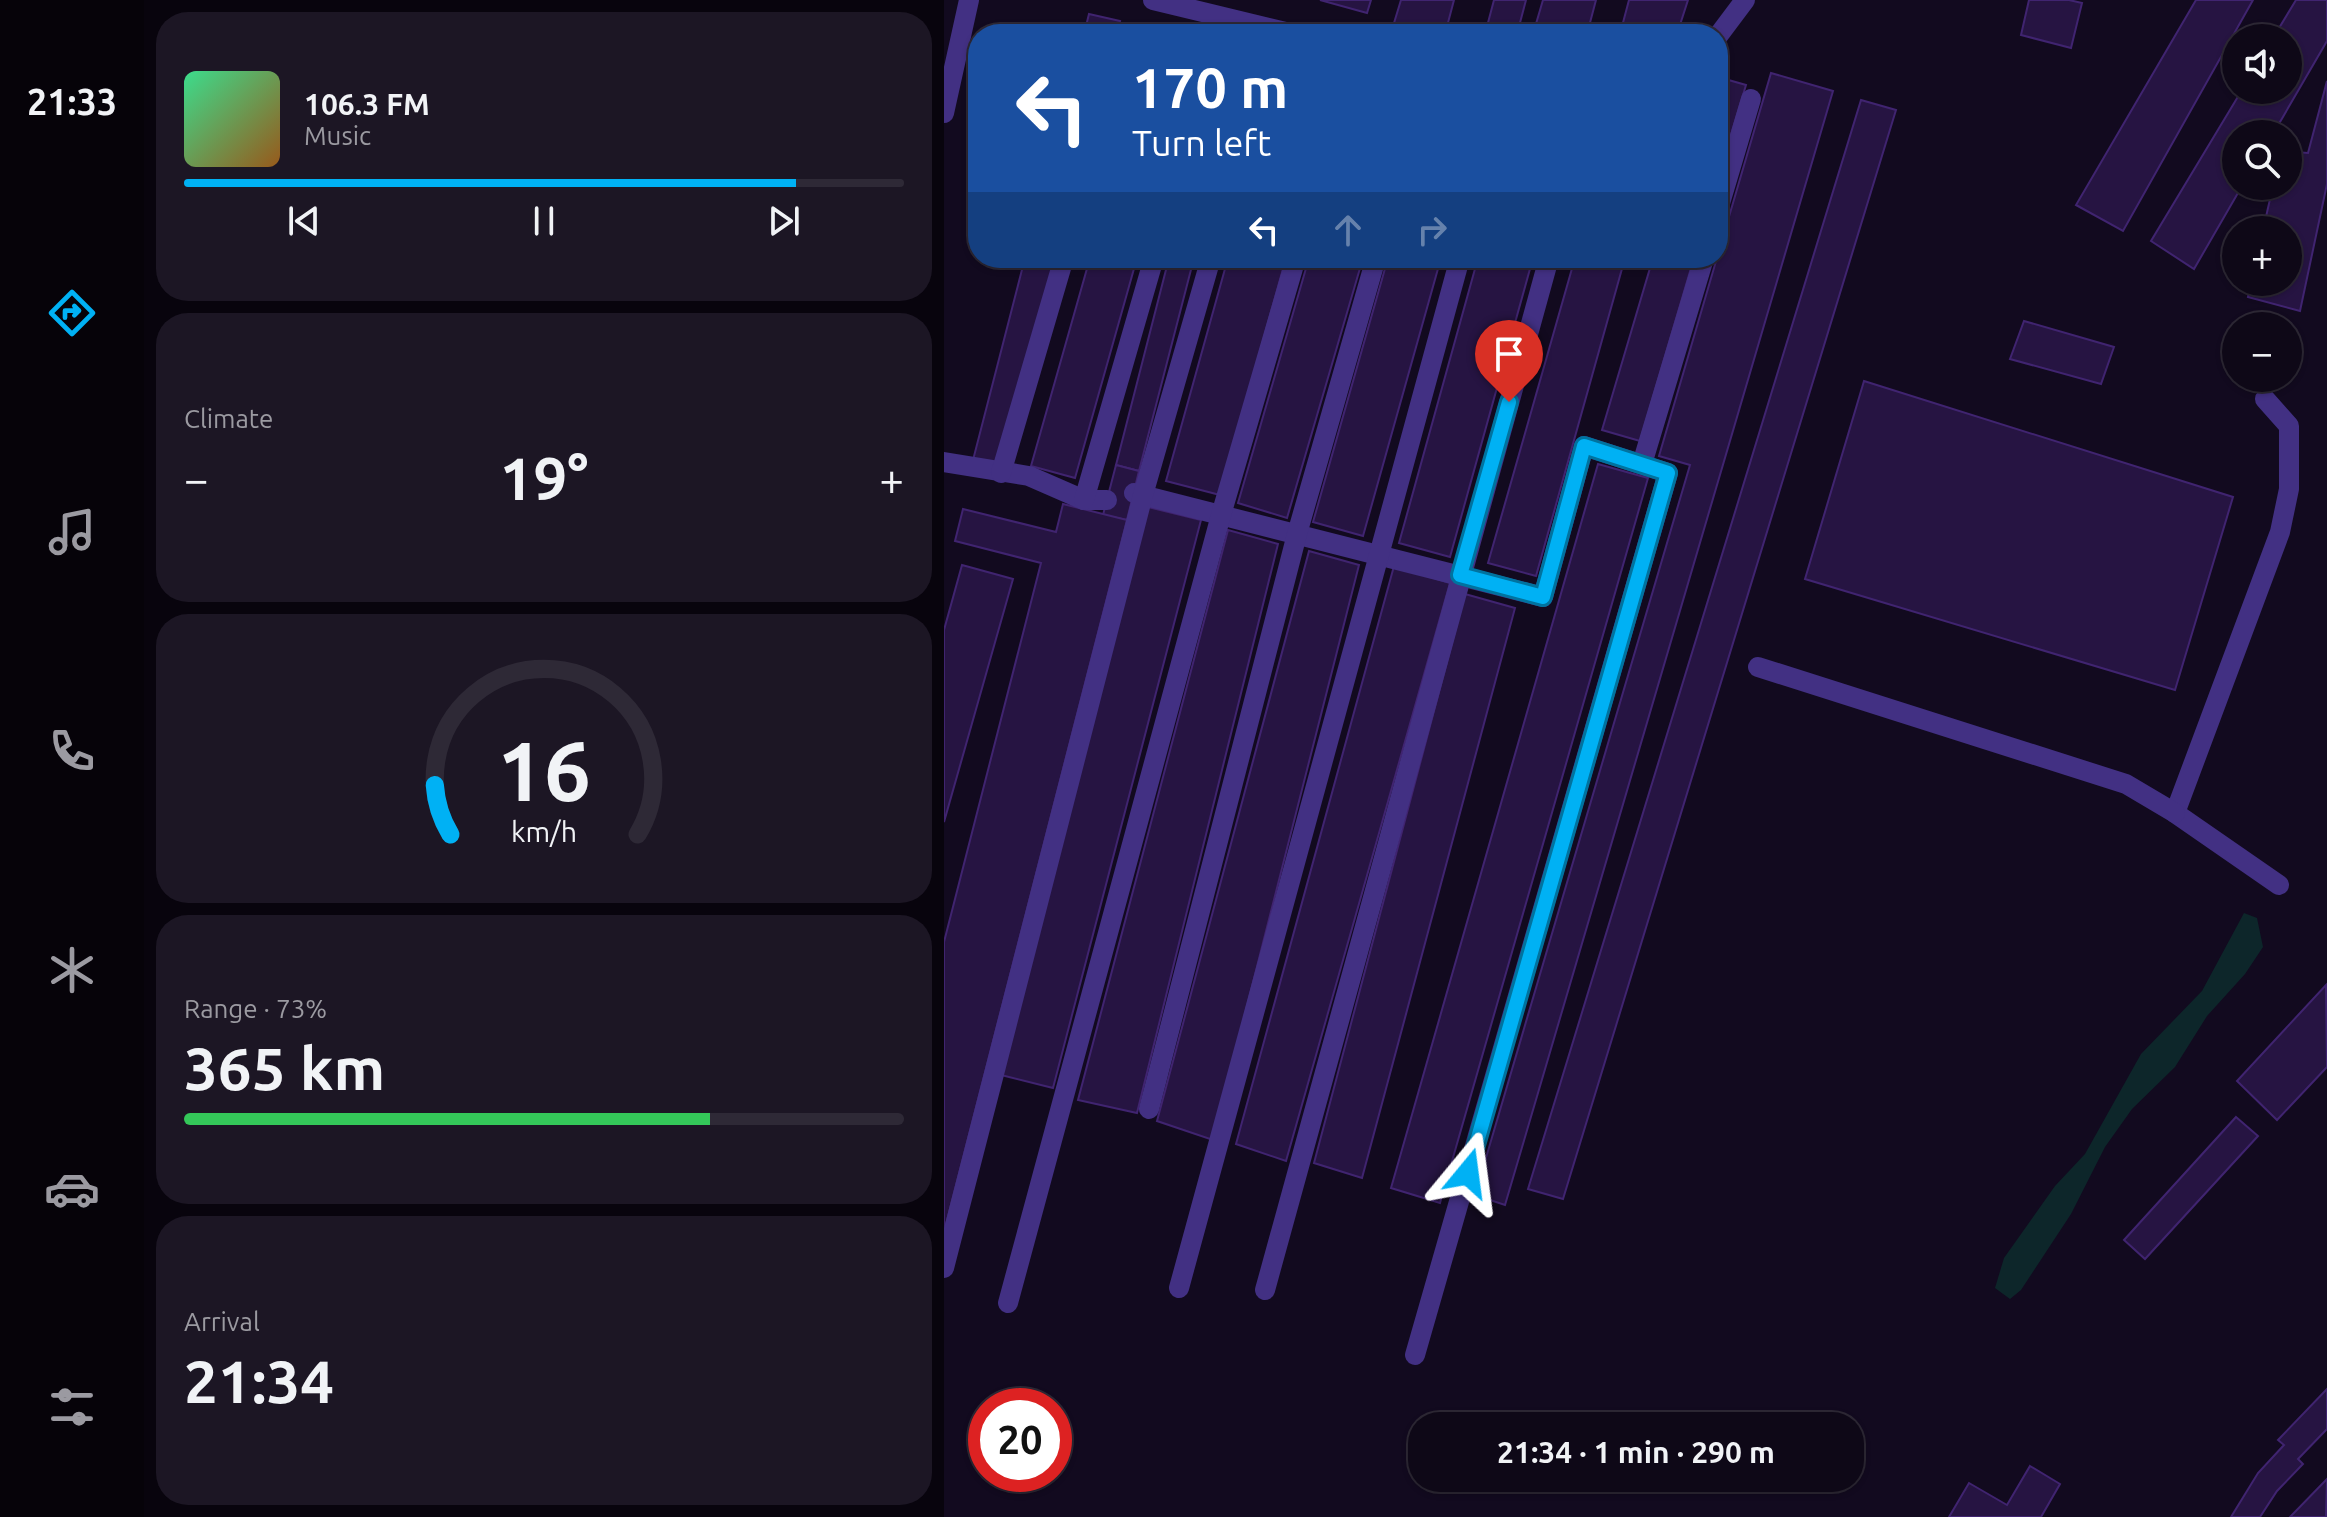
<!DOCTYPE html>
<html lang="en">
<head>
<meta charset="utf-8">
<style>
	body { margin:0; font-family:Ubuntu,sans-serif; background:#1c1624; color:#f1f3f6; height:100vh; display:flex; flex-direction:column; font-size:30px; white-space:nowrap }
	* { box-sizing:border-box; margin:0 }
	p { font-size:26px; color:#9b9aa1 }
	.icon { flex:none; width:44px; height:44px; fill:none; stroke:currentColor; stroke-width:2; stroke-linecap:round; stroke-linejoin:round }
	.map { position:relative; flex:1; overflow:hidden }
	.side { display:flex; flex-direction:column; gap:12px; padding:12px; background:#08040d; width:800px }
	.side>* { flex:none }
	.top-card { position:absolute; left:24px; top:24px; width:760px; height:244px; border-radius:32px; box-shadow:0 2px 6px #0004,0 0 0 2px #2e2936; background:#1a4fa0; color:#fff; overflow:hidden }
	.buttons { position:absolute; left:1278px; top:24px; display:grid; gap:16px }
	.buttons a { display:grid; place-items:center; width:80px; height:80px; border-radius:50%; background:#0e0817; box-shadow:0 2px 6px #0004,0 0 0 2px #2e2936; font-size:40px }
	.speed { position:absolute; left:24px; top:1388px; display:flex; gap:16px; font-size:40px; font-weight:700; text-align:center }
	.speed>* { display:grid; place-content:center; width:104px; height:104px; border-radius:50%; background:#0e0817; box-shadow:0 2px 6px #0004,0 0 0 2px #2e2936; line-height:1 }
	.speed .limit { border:12px solid #d22; background:#fff; color:#111 }
	.pin { position:absolute; display:grid; place-items:center; width:68px; height:68px; color:#fff; margin:-82px -34px; border-radius:50% 50% 50% 0; rotate:-45deg; box-shadow:0 0 8px #0007 }
	.pin .icon { rotate:45deg }
	.me { position:absolute; width:88px; margin:-44px; rotate:16deg; stroke-linejoin:round; filter:drop-shadow(0 0 6px #0008) }
	.turn { display:flex; align-items:center; gap:28px; height:168px; padding:0 32px; font-size:36px }
	.turn .icon { width:104px; height:104px; stroke-width:2.5 }
	.turn b { display:block; font-size:56px; line-height:68px }
	.lanes { display:flex; align-items:center; height:76px; padding:0 32px; background:#0003; justify-content:center; gap:40px; direction:ltr }
	.lanes .off { opacity:.35 }
	.big { font-size:60px; font-weight:600; line-height:1.1 }
	.side .card { flex:1; display:flex; flex-direction:column; justify-content:center; gap:12px; min-width:0; padding:0 28px; border-radius:32px; background:#1c1624 }
	.side .dial { align-items:center; gap:0 }
	.dial svg { height:208px; overflow:visible; fill:none; stroke:#2e2936; stroke-width:7; stroke-linecap:round; text-anchor:middle }
	.dial text { fill:#f1f3f6; stroke:none }
	.song { display:flex; align-items:center; gap:24px }
	.cover { width:96px; height:96px; border-radius:12px; background:linear-gradient(135deg,hsl(150 70% 55%),hsl(30 70% 35%)) }
	.played { height:8px; border-radius:4px; background:linear-gradient(90deg,#00b1f4 85%,#2e2936 85%) }
	.keys { display:flex; justify-content:space-around; direction:ltr }
	.heat { display:flex; justify-content:space-between; align-items:center; font-size:44px; direction:ltr }
	.charge { height:12px; border-radius:6px; background:linear-gradient(90deg,#34c759 73%,#2e2936 0) }
	.trip { position:absolute; left:464px; top:1412px; width:456px; height:80px; border-radius:32px; background:#0e0817; box-shadow:0 2px 6px #0004,0 0 0 2px #2e2936; font-weight:600; line-height:80px; text-align:center }
	main { display:flex; flex:1; min-height:0 }
	.dock { display:flex; flex-direction:column; width:144px; justify-content:space-around; align-items:center; background:#060309; color:#9b9aa1 }
	.dock .icon { width:56px; height:56px }
	.dock .current { color:#00b1f4 }
	.dock b { font-size:36px; color:#f1f3f6 }
	.map>svg:first-child { display:block }
	.green { fill:#0d262a }
	.building { fill:#261442; stroke:#402470; stroke-width:2 }
	.lines { fill:none; stroke-linecap:round; stroke-linejoin:round }
	.minor { stroke:#423083; stroke-width:20 }
	.route-casing { stroke:#00739f; stroke-width:20 }
	.route { stroke:#00b1f4; stroke-width:14 }
</style>
</head>
<body>
<main>
<nav class="dock">
<b>21:33</b>
<svg class="icon current" aria-label="directions" viewBox="0 0 24 24"><path d="M12 3l9 9-9 9-9-9zM9 14v-3h6M13 9l2 2-2 2"/></svg>
<svg class="icon" aria-label="music" viewBox="0 0 24 24"><path d="M9 18V5l10-2v13"/><circle cx="6" cy="18" r="3"/><circle cx="16" cy="16" r="3"/></svg>
<svg class="icon" aria-label="phone" viewBox="0 0 24 24"><path d="M5 4h4l2 5-3 2q2 4 5 5l2-3 5 2v4C11 20 4 13 5 4z"/></svg>
<svg class="icon" aria-label="climate" viewBox="0 0 24 24"><path d="M12 3v18M4 7l16 10M4 17L20 7"/></svg>
<svg class="icon" aria-label="car" viewBox="0 0 24 24"><path d="M5 17H2v-5l4-1 3-4h7l3 4 3 1v5h-3M9 17h6M6 11h13"/><circle cx="7" cy="17" r="2"/><circle cx="17" cy="17" r="2"/></svg>
<svg class="icon" aria-label="filters" viewBox="0 0 24 24"><path d="M4 7h16M4 17h16"/><circle cx="9" cy="7" r="2"/><circle cx="15" cy="17" r="2"/></svg>
</nav>
<section class="side">
<div class="card">
<div class="song"><i class="cover"></i><div><b>106.3 FM</b><p>Music</p></div></div>
<div class="played"></div>
<div class="keys"><svg class="icon" aria-label="previous" viewBox="0 0 24 24"><path d="M18 5L8 12l10 7zM5 5v14"/></svg><svg class="icon" aria-label="pause" viewBox="0 0 24 24"><path d="M8 5v14M16 5v14"/></svg><svg class="icon" aria-label="next" viewBox="0 0 24 24"><path d="M6 5l10 7-10 7zM19 5v14"/></svg></div>
</div>
<div class="card"><p>Climate</p>
<div class="heat"><a>−</a><b class="big">19°</b><a>+</a></div>
</div>
<div class="card dial"><svg viewBox="0 0 100 80">
<path d="M14 69A42 42 0 1 1 86 69"/>
<path d="M14 69A42 42 0 0 1 8 50" stroke="#00b1f4"/>
<text x="50" y="56" font-size="32" font-weight="700">16</text>
<text x="50" y="72" font-size="11">km/h</text>
</svg></div>
<div class="card"><p>Range · 73%</p><b class="big">365 km</b><div class="charge"></div></div>
<div class="card"><p>Arrival</p><b class="big">21:34</b></div>
</section>
<div class="map">
<svg width="1383" height="1517" viewBox="0 0 1383 1517">
	<rect width="100%" height="100%" fill="#120a1f"/>
	<polygon class="green" points="1300,913 1313,918 1319,947 1301,974 1263,1016 1231,1067 1188,1109 1161,1147 1127,1214 1077,1290 1066,1299 1051,1288 1060,1258 1111,1186 1141,1154 1197,1054 1258,991"/>
	<g class="building">
		<polygon points="376,0 427,0 423,13"/>
		<polygon points="457,0 510,0 501,34 488,34 450,23"/>
		<polygon points="550,0 582,0 573,34 541,34"/>
		<polygon points="599,0 652,0 643,34 589,34"/>
		<polygon points="685,0 744,0 733,34 676,34"/>
		<polygon points="1085,0 1125,0 1138,3 1127,48 1077,35"/>
		<polygon points="1252,0 1309,0 1179,231 1132,205"/>
		<polygon points="1352,0 1383,0 1383,41 1329,134 1292,134 1292,186 1298,186 1250,269 1207,241 1298,90 1344,90 1344,38 1329,38"/>
		<polygon points="145,14 176,21 172,34 140,34"/>
		<polygon points="827,73 889,91 561,1205 531,1195 746,465 715,456"/>
		<polygon points="774,77 802,85 774,178"/>
		<polygon points="1383,81 1383,184 1356,311 1304,297 1307,282 1344,282 1344,230 1319,230 1329,186 1344,186 1344,166 1351,152 1364,153"/>
		<polygon points="917,100 952,110 619,1199 584,1189"/>
		<polygon points="81,258 114,258 59,472 28,464"/>
		<polygon points="146,258 193,258 131,478 87,466"/>
		<polygon points="225,258 250,258 195,471 172,465"/>
		<polygon points="284,258 342,258 276,495 222,481"/>
		<polygon points="365,258 419,258 343,518 294,503"/>
		<polygon points="444,258 497,258 419,536 369,522"/>
		<polygon points="534,258 589,258 506,557 455,543"/>
		<polygon points="631,258 681,258 592,576 544,563"/>
		<polygon points="709,258 750,258 696,441 658,430"/>
		<polygon points="1080,321 1170,347 1157,384 1066,359"/>
		<polygon points="920,381 1289,497 1231,690 861,579"/>
		<polygon points="654,464 704,478 496,1203 447,1188"/>
		<polygon points="172,465 195,471 183,520 159,515"/>
		<polygon points="119,504 183,520 0,1232 0,942 97,563 11,541 19,509 112,532"/>
		<polygon points="204,507 257,520 109,1088 57,1075"/>
		<polygon points="284,530 334,544 193,1113 134,1100"/>
		<polygon points="365,551 415,565 269,1140 213,1121"/>
		<polygon points="18,565 69,579 0,822 0,630"/>
		<polygon points="450,566 506,583 342,1161 292,1144"/>
		<polygon points="521,594 571,608 418,1178 370,1163"/>
		<polygon points="1382,985 1383,1067 1333,1120 1293,1081"/>
		<polygon points="1292,1117 1314,1136 1201,1259 1180,1240"/>
		<polygon points="1383,1389 1383,1429 1354,1459 1359,1464 1333,1491 1316,1517 1287,1517 1314,1473 1340,1445 1334,1440"/>
		<polygon points="1086,1466 1116,1484 1097,1517 1005,1517 1025,1483 1063,1505"/>
		<polygon points="1383,1479 1382,1517 1346,1517"/>
	</g>
	<g class="lines">
		<g class="minor">
			<polyline points="209,0 350,34"/>
			<polyline points="774,36 801,0"/>
			<polyline points="0,113 25,0"/>
			<polyline points="774,210 807,99"/>
			<polyline points="1321,399 1345,426 1345,489 1336,532 1231,813 1335,885"/>
			<polyline points="0,462 85,476 140,500 163,500"/>
			<polyline points="698,464 760,258"/>
			<polyline points="57,473 120,258"/>
			<polyline points="190,493 599,597 640,446 724,473 471,1355"/>
			<polyline points="140,500 210,258"/>
			<polyline points="814,667 1182,784 1231,813"/>
			<polyline points="205,1109 353,534 432,258"/>
			<polyline points="0,1268 199,495 267,258"/>
			<polyline points="235,1288 516,258"/>
			<polyline points="321,1290 605,258"/>
			<polyline points="64,1303 277,515 352,258"/>
		</g>
	</g>
	<g class="lines">
		<defs>
			<polyline id="route" points="524,1173 724,473 640,446 599,597 516,575 565,402"/>
		</defs>
		<use href="#route" class="route-casing"/>
		<use href="#route" class="route"/>
	</g>
</svg>
<div class="buttons">
<a><svg class="icon" aria-label="sound" viewBox="0 0 24 24"><path d="M4 9h4l5-4v14l-5-4H4zM17 9q2 3 0 6"/></svg></a>
<a><svg class="icon" aria-label="search" viewBox="0 0 24 24"><circle cx="10" cy="10" r="6"/><path d="M15 15l6 6"/></svg></a>
<a>+</a>
<a>−</a>
</div>
<div class="speed"><div class="limit">20</div></div>
<div class="pin" style="left:565px;top:402px;background:#d93025"><svg class="icon" aria-label="arrive" viewBox="0 0 24 24"><path d="M6 21V4h12l-3 4 3 4H6"/></svg></div>
<svg class="me" style="left:524px;top:1173px" viewBox="-20 -20 40 40"><path d="M0-17L14 15 0 8-14 15z" fill="#00b1f4" stroke="#fff" stroke-width="4"/></svg>
<div class="trip">21:34 · 1 min · 290 m</div>
<div class="top-card">
<div class="turn"><svg class="icon" aria-label="left" viewBox="0 0 24 24"><path d="M17 20v-9H6M10 6l-5 5 5 5"/></svg><div><b>170 m</b>Turn left</div></div>
<div class="lanes"><svg class="icon" aria-label="left" viewBox="0 0 24 24"><path d="M17 20v-9H6M10 6l-5 5 5 5"/></svg><svg class="icon off" aria-label="ahead" viewBox="0 0 24 24"><path d="M12 20V5M6 11l6-6 6 6"/></svg><svg class="icon off" aria-label="right" viewBox="0 0 24 24"><path d="M7 20v-9h11M14 6l5 5-5 5"/></svg></div>
</div>
</div>
</main>
</body>
</html>
